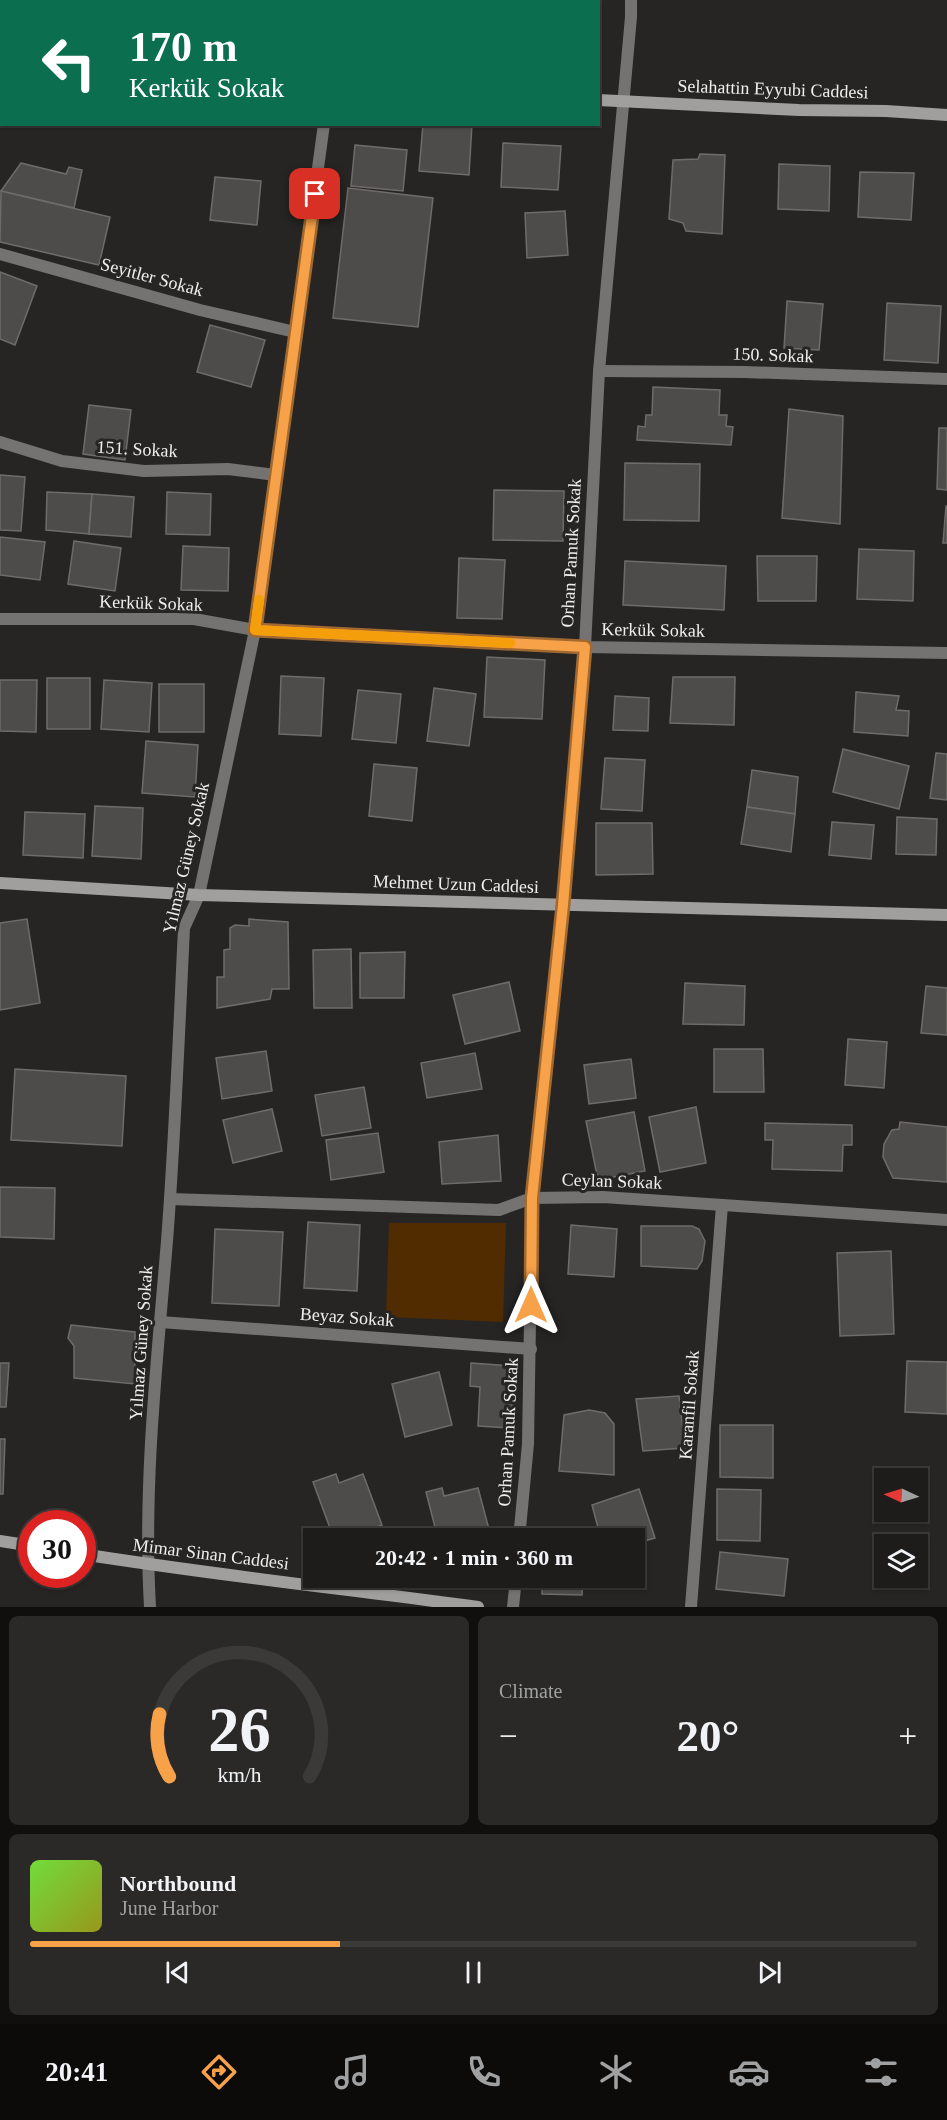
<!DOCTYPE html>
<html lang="en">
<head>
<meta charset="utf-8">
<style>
	body { margin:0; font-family:"Times New Roman",serif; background:#2a2927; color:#f1f3f6; height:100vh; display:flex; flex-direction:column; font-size:22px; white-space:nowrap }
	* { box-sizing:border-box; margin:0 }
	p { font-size:20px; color:#a0a1a2 }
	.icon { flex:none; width:33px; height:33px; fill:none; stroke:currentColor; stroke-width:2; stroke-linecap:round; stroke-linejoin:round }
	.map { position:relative; height:1607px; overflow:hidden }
	.side { display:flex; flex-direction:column; gap:9px; padding:9px; background:#100f0e; flex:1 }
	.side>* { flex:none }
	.banner { position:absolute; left:0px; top:0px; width:600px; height:126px; box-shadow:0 2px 4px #0004,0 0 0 2px #3b3a39; background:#0b6e4f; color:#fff; overflow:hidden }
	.needle { width:39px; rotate:274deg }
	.buttons { position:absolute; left:874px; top:1468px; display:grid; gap:12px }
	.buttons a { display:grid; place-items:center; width:54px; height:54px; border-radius:0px; background:#1d1c1a; box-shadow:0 2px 4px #0004,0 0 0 2px #3b3a39; font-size:30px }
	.speed { position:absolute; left:18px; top:1510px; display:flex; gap:12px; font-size:30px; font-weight:700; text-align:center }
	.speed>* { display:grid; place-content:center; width:78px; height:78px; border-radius:50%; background:#1d1c1a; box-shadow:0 2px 4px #0004,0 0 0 2px #3b3a39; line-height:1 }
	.speed .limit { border:9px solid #d22; background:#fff; color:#111 }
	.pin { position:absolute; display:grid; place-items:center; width:51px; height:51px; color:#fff; margin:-26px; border-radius:12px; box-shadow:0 3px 9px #0006 }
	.me { position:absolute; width:66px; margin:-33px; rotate:0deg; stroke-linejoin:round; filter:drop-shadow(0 0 4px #0008) }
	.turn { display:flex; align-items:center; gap:21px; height:126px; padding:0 30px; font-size:27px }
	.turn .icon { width:78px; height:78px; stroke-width:2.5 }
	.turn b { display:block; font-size:42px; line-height:51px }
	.big { font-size:45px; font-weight:600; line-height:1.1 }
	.side .tile { flex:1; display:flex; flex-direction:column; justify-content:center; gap:9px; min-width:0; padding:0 21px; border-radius:9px; background:#2a2927 }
	.side .dial { align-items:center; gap:0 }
	.dial svg { height:156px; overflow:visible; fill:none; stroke:#3b3a39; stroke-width:7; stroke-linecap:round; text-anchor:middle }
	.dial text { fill:#f1f3f6; stroke:none }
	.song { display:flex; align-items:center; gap:18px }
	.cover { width:72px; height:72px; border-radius:9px; background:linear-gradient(135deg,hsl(100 70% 55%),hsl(60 70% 35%)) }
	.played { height:6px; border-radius:3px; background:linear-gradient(90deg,#f7a149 35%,#3b3a39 35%) }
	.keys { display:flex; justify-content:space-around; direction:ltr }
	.heat { display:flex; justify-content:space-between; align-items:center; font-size:33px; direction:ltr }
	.side .tiles { flex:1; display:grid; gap:9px; grid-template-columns:1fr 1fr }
	.tile:last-child { grid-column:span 2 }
	.trip { position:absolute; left:303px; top:1528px; width:342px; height:60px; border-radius:0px; background:#1d1c1a; box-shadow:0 2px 4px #0004,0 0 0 2px #3b3a39; font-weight:600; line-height:60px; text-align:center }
	.tabs { display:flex; height:96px; justify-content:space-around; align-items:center; background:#0c0b0a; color:#a0a1a2 }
	.tabs .icon { width:42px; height:42px }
	.tabs .current { color:#f7a149 }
	.tabs b { font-size:27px; color:#f1f3f6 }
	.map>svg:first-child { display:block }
	.green { fill:#502c00 }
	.building { fill:#4e4c4a; stroke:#6e6c6a; stroke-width:1.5 }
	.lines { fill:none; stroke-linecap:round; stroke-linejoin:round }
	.street { stroke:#747372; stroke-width:12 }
	.secondary { stroke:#a19f9e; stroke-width:12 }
	.route-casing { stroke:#a1692f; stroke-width:15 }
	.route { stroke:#f7a149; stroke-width:10 }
	.slow { stroke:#f59e0b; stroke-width:10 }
	.labels { text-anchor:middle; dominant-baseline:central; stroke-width:6; stroke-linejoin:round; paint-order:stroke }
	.street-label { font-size:18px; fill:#efeeec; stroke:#272523 }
</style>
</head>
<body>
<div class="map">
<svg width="947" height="1607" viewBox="0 0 947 1607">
	<rect width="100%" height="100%" fill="#272523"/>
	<g class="green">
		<polygon points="409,0 594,0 409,2"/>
		<polygon points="389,1223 506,1223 503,1322 386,1317"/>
	</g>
	<g class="building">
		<polygon points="247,0 316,0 315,2"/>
		<polygon points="423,124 472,124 469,175 419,171"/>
		<polygon points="503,143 561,146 558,190 501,187"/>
		<polygon points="355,145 407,150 403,191 351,186"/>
		<polygon points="700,154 725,155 722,234 686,231 683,223 669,219 673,160 698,159"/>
		<polygon points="21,163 66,174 69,167 82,170 74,208 1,191"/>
		<polygon points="779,164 830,166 829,211 778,209"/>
		<polygon points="860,172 914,173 911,220 858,217"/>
		<polygon points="215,177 261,181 257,225 210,220"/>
		<polygon points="348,188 433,198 418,327 333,318"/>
		<polygon points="1,191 110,217 99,265 0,242"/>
		<polygon points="565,211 568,255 527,258 525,213"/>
		<polygon points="0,272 37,286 15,345 0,339"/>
		<polygon points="787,301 823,304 819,350 784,348"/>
		<polygon points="887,303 941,306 938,363 884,360"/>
		<polygon points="210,325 265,340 251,387 197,372"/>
		<polygon points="653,387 720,390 719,415 727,415 726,426 733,427 731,445 637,440 638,426 645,427 646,415 652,415"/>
		<polygon points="89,405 131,410 125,460 83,454"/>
		<polygon points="789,409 843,416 840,524 782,518"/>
		<polygon points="939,428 947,428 947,490 937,489"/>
		<polygon points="625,463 700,464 699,521 624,520"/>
		<polygon points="0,475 25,477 21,531 0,530"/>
		<polygon points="494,490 564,491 563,541 493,540"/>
		<polygon points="47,492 92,494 89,534 46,530"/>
		<polygon points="167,492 211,494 210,535 166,534"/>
		<polygon points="92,494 134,497 131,537 89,534"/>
		<polygon points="946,506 947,506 947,543 943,543"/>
		<polygon points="0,537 45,542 40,580 0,575"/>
		<polygon points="74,541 121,548 115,591 68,584"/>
		<polygon points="183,546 229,548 228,591 181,590"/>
		<polygon points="859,549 914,551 913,601 857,599"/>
		<polygon points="757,556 817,556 816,601 758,601"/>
		<polygon points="459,558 505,560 502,619 457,618"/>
		<polygon points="625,561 726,566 724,610 623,605"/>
		<polygon points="487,657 545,660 542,719 484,717"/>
		<polygon points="281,676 324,678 321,736 279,734"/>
		<polygon points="673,677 735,677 734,725 670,723"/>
		<rect x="47" y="678" width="43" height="51"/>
		<polygon points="0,680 37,680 36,732 0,731"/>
		<polygon points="104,680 152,683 149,732 101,729"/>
		<rect x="159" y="684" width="45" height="48"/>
		<polygon points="434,688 476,694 469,746 427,741"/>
		<polygon points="358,690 401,694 396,743 352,739"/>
		<polygon points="856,692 899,696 896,710 909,711 908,736 854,732"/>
		<polygon points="615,696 649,698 648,731 613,730"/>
		<polygon points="146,741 198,745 195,797 142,793"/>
		<polygon points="843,749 909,766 899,809 833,792"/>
		<polygon points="936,753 947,754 947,800 930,798"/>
		<polygon points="605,758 645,760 642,811 601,809"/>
		<polygon points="374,764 417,768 412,821 369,816"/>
		<polygon points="752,770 798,777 795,814 747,807"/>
		<polygon points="95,806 143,808 141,859 92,856"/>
		<polygon points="747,807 795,814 791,852 741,844"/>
		<polygon points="25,812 85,814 83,858 23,855"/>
		<polygon points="897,817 937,819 936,855 896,854"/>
		<polygon points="832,822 874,825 871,859 829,855"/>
		<polygon points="596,823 652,823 653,874 596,875"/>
		<polygon points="27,919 40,1003 0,1010 0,923"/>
		<polygon points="249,919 288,922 289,989 272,989 270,999 217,1008 217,977 224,977 224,950 230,949 230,928 235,925 249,926"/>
		<polygon points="351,949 352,1008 314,1008 313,950"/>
		<polygon points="405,952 404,998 360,998 360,953"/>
		<polygon points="509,982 520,1031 465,1044 453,995"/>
		<polygon points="685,983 745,986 744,1025 683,1024"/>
		<polygon points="926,986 947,988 947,1035 921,1033"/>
		<polygon points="848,1039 887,1042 884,1088 845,1085"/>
		<polygon points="714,1049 763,1049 764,1092 714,1092"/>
		<polygon points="266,1051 272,1091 222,1099 216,1058"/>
		<polygon points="475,1053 482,1089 427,1098 421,1063"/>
		<polygon points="631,1059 636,1098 589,1104 584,1065"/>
		<polygon points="15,1069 126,1076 122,1146 11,1140"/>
		<polygon points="364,1087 371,1128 322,1136 315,1095"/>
		<polygon points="696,1107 706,1163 660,1172 649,1117"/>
		<polygon points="272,1109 282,1151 233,1163 223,1120"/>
		<polygon points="634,1112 645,1171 598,1180 586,1121"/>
		<polygon points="900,1122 947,1127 947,1182 893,1178 883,1157 884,1144 892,1130 899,1129"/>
		<polygon points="765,1123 852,1125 852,1145 843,1145 842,1171 772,1169 773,1140 765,1140"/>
		<polygon points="378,1133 384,1172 331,1180 326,1140"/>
		<polygon points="498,1135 501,1181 442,1184 439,1142"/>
		<polygon points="0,1187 55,1188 54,1239 0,1237"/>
		<polygon points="308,1222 360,1225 357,1291 304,1288"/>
		<polygon points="571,1225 617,1229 614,1277 568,1274"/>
		<polygon points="641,1226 692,1226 699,1229 705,1241 702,1261 697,1269 641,1266"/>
		<polygon points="215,1229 283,1232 279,1306 212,1303"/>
		<polygon points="891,1251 894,1334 840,1336 837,1253"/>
		<polygon points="71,1325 135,1332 135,1384 74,1378 74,1346 68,1338"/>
		<polygon points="907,1361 947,1362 947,1414 905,1412"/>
		<polygon points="0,1363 9,1363 6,1407 0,1407"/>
		<polygon points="471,1363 514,1366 511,1428 478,1426 480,1387 470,1386"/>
		<polygon points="439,1372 452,1425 405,1437 392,1384"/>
		<polygon points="679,1396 685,1448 643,1451 636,1399"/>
		<polygon points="589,1410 605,1413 614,1424 614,1475 559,1471 564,1415"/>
		<polygon points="720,1425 773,1425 773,1478 720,1477"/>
		<polygon points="0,1439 5,1439 3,1494 0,1494"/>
		<polygon points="336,1474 339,1483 363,1474 382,1525 345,1539 334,1539 313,1482"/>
		<polygon points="442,1488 444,1496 478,1488 490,1533 466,1539 438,1539 426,1492"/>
		<polygon points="639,1489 655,1538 634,1544 634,1539 601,1539 592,1505"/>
		<polygon points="717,1489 761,1490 760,1541 717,1540"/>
		<polygon points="720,1552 788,1559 784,1596 716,1589"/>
		<polygon points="542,1578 583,1578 582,1595 542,1594"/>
	</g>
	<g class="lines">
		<g class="street">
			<polyline points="0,254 200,310 295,332"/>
			<polyline points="599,371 745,372 947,379"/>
			<polyline points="0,442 62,461 144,471 228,469 275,475"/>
			<polyline points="0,619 194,619 255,630 585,647 947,653"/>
			<polyline points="170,1199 499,1210 532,1198 603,1197 947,1220"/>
			<polyline points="160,1322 531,1349"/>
			<polyline points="519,1539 528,1444 532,1198 563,905 585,647 599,371 631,17 631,0"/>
			<path d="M150,1607C143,1485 157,1362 167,1241C175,1137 179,1032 184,928L199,895L255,630L324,124"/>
			<polyline points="513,1607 516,1578"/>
			<polyline points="691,1607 722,1205"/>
		</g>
		<g class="secondary">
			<polyline points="142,0 145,2"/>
			<polyline points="17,2 17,0"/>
			<polyline points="55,2 56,0"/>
			<polyline points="0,33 2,31"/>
			<polyline points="598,100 799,110 886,111 947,115"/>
			<polyline points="0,105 2,102"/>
			<polyline points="0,883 199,895 947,915"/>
			<polyline points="0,1541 32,1546"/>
			<path d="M82,1554C214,1575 346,1589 478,1607"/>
		</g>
	</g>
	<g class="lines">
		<defs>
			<polyline id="route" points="315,194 255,630 585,647 563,905 532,1198 531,1305"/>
		</defs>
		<use href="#route" class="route-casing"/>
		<use href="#route" class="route"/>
		<polyline class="slow" points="259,600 255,630 510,643"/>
	</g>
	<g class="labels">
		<g class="street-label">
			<text transform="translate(773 89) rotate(2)">Selahattin Eyyubi Caddesi</text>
			<text transform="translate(152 277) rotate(15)">Seyitler Sokak</text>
			<text transform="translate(773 355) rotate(2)">150. Sokak</text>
			<text transform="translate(137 449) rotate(3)">151. Sokak</text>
			<text transform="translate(571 553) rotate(-87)">Orhan Pamuk Sokak</text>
			<text transform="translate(151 603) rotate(2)">Kerkük Sokak</text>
			<text transform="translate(653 630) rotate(1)">Kerkük Sokak</text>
			<text transform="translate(186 858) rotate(-77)">Yılmaz Güney Sokak</text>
			<text transform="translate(456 884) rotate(2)">Mehmet Uzun Caddesi</text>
			<text transform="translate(612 1181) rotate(2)">Ceylan Sokak</text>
			<text transform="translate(347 1317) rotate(4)">Beyaz Sokak</text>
			<text transform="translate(141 1343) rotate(-86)">Yılmaz Güney Sokak</text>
			<text transform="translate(689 1405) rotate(-86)">Karanfil Sokak</text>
			<text transform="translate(508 1432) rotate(-87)">Orhan Pamuk Sokak</text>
			<text transform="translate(211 1554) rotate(7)">Mimar Sinan Caddesi</text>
		</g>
	</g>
</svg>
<div class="buttons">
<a><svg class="needle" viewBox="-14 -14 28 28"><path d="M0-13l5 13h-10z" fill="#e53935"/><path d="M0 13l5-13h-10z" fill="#a0a1a2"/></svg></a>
<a><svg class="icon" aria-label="layers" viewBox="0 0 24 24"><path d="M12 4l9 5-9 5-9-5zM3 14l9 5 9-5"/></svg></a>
</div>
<div class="speed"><div class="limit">30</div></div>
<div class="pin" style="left:315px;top:194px;background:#d93025"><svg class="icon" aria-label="arrive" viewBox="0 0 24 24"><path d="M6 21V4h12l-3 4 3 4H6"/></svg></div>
<svg class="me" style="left:531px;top:1305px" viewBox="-20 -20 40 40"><path d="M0-17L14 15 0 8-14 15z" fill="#f7a149" stroke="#fff" stroke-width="4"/></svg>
<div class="trip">20:42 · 1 min · 360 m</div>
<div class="banner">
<div class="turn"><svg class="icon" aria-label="left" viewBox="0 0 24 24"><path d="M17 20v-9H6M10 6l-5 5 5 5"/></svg><div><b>170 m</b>Kerkük Sokak</div></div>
</div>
</div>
<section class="side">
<div class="tiles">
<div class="tile dial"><svg viewBox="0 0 100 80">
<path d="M14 69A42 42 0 1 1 86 69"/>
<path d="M14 69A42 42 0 0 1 9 37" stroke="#f7a149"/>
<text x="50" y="56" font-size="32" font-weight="700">26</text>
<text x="50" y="72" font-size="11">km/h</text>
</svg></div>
<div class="tile"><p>Climate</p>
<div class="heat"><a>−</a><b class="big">20°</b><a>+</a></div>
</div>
<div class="tile">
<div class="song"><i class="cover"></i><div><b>Northbound</b><p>June Harbor</p></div></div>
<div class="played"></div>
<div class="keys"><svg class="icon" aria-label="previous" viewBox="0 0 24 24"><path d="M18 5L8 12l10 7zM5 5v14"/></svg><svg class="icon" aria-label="pause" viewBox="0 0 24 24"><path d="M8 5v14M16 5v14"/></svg><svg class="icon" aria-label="next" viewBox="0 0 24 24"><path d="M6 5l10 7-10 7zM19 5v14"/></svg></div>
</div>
</div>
</section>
<nav class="tabs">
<b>20:41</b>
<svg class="icon current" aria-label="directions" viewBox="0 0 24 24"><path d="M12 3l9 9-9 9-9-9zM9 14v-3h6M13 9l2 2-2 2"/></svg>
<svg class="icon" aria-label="music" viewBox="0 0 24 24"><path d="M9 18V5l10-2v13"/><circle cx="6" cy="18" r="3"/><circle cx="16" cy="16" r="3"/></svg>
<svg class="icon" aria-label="phone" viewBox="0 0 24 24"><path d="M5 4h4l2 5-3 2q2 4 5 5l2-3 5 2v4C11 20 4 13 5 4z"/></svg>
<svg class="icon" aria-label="climate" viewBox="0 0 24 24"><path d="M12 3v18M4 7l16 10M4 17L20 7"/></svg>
<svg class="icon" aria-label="car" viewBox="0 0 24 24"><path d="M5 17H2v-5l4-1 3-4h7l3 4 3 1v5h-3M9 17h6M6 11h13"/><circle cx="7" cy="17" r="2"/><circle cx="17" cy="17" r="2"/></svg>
<svg class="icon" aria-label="filters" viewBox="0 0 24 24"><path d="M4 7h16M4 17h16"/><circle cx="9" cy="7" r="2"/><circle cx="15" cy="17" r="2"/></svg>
</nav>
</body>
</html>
